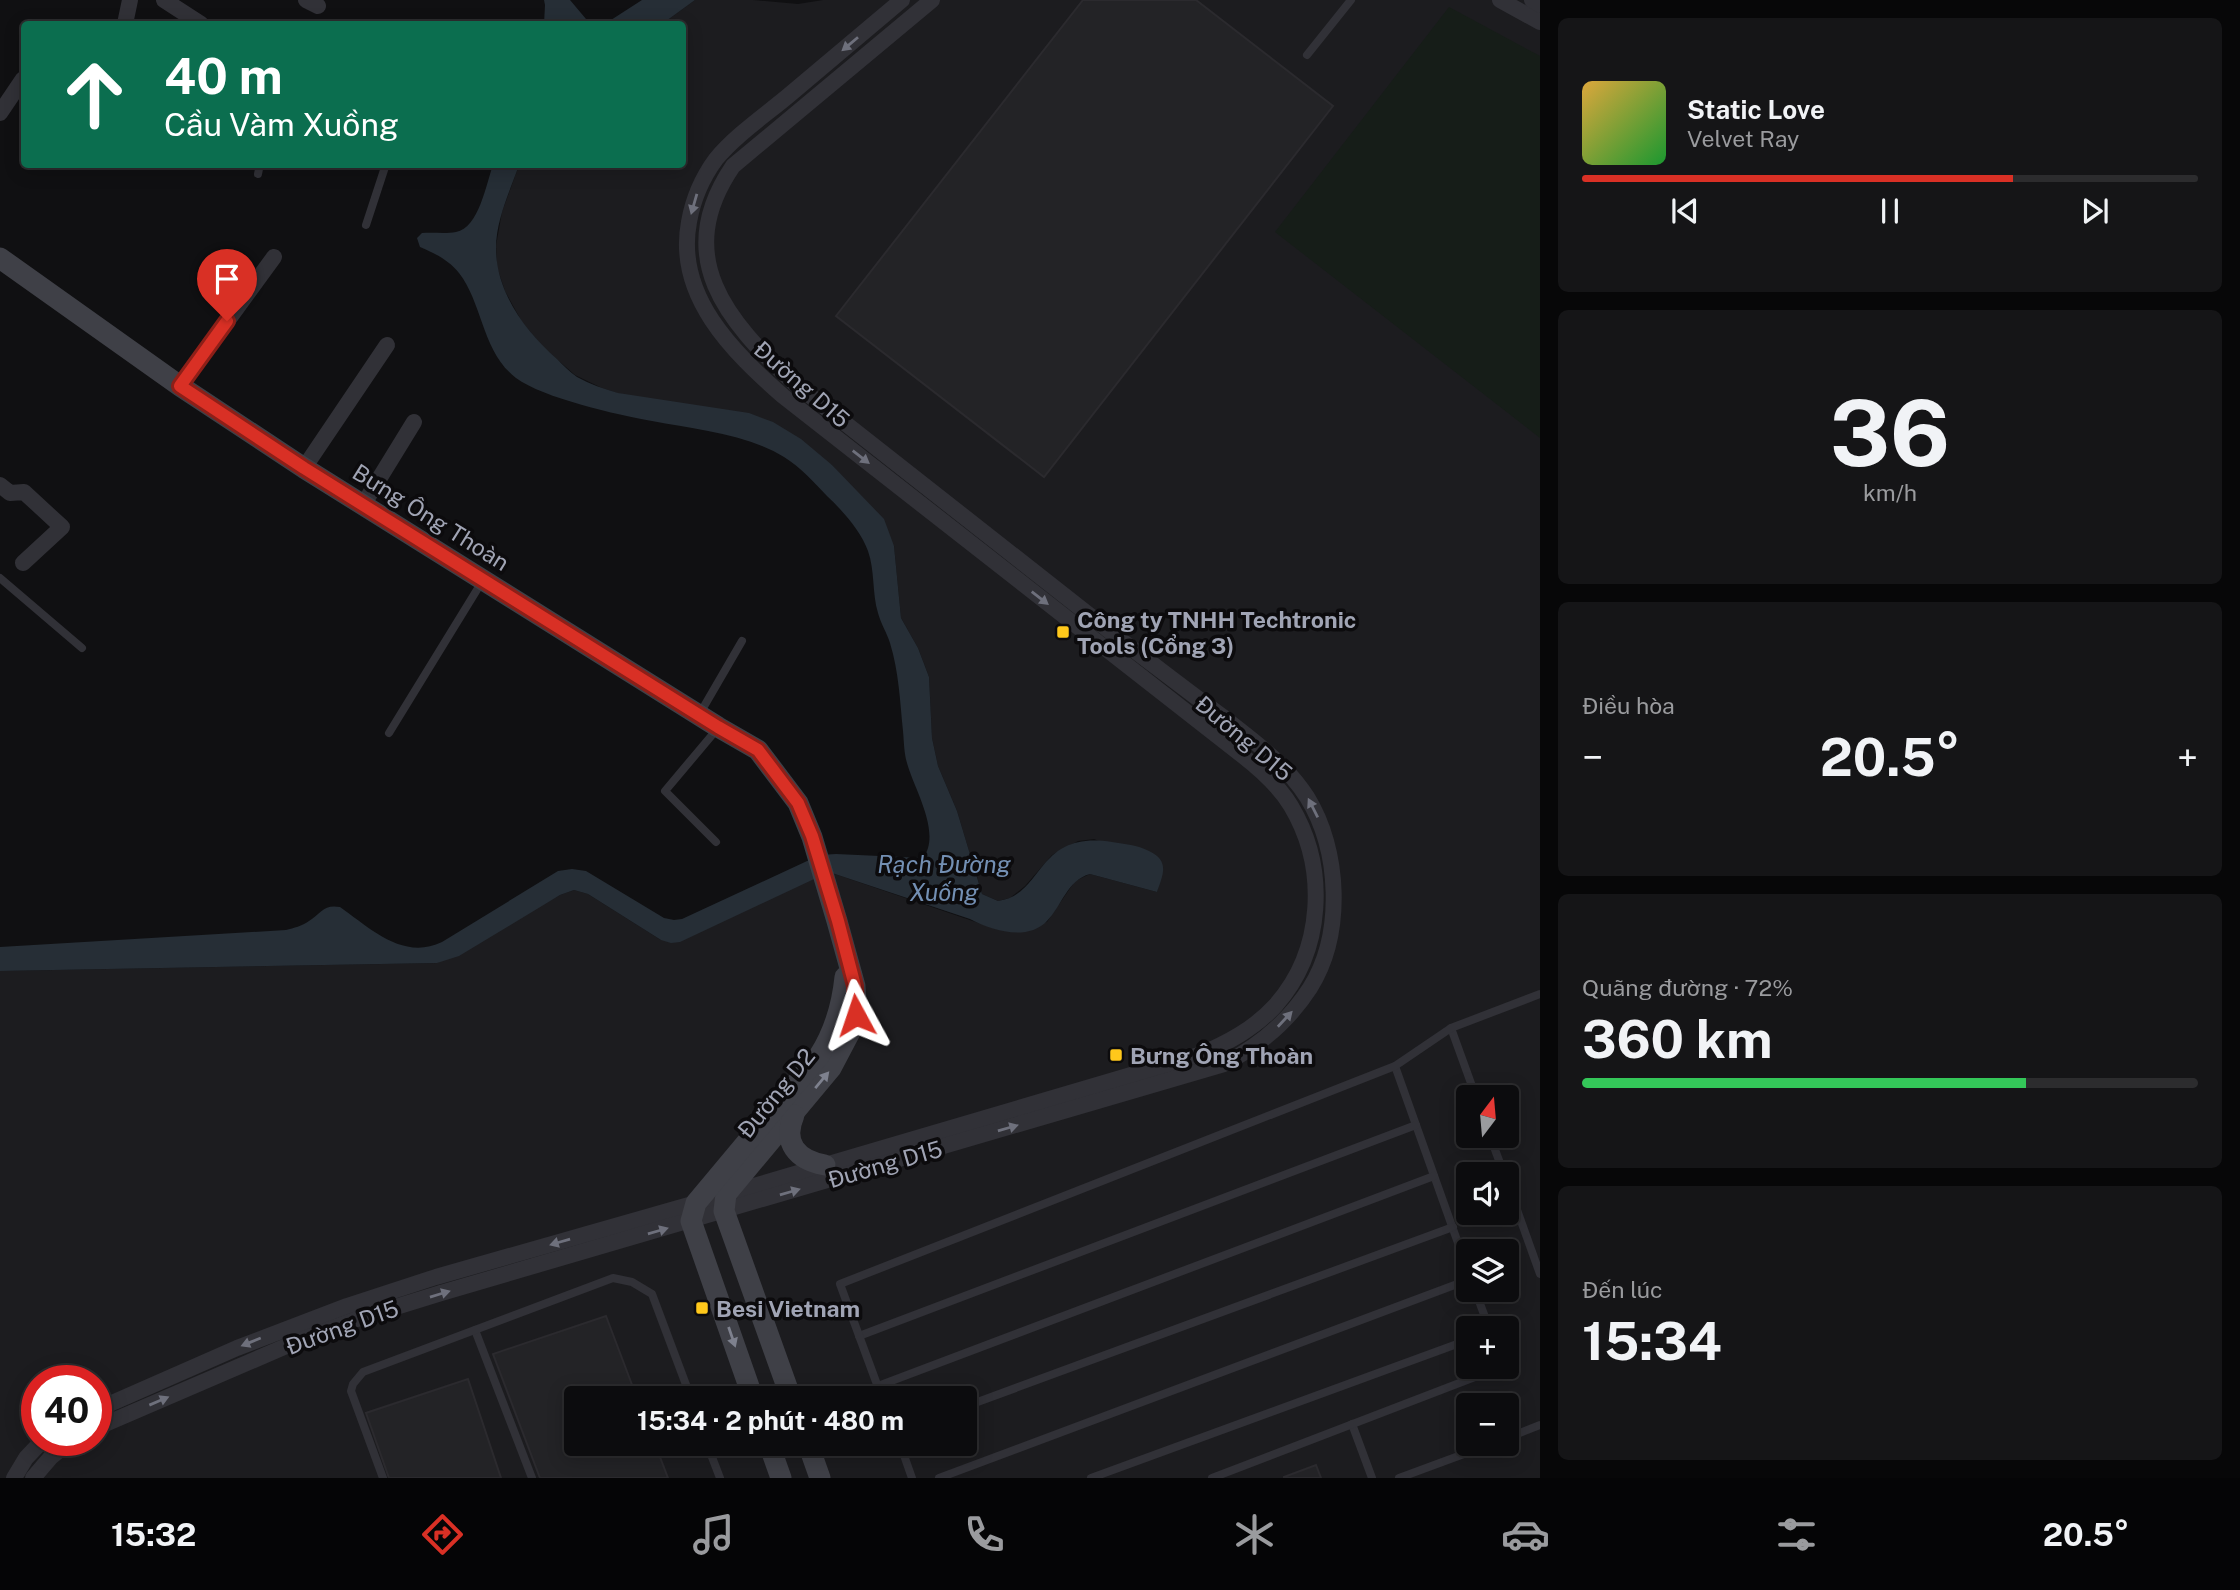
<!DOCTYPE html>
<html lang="vi">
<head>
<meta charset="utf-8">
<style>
	body { margin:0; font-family:"Public Sans",sans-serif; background:#151517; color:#f1f3f6; height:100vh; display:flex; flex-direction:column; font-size:26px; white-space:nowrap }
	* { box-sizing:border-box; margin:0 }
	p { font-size:23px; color:#9a9b9e }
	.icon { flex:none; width:38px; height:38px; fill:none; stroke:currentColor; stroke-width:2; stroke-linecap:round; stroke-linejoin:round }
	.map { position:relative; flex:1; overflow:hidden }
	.panel { display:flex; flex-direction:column; gap:18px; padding:18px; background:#070708; width:700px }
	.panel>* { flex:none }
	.guide { position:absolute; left:21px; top:21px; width:665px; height:147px; border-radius:7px; box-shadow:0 4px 18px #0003,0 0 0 2px #2c2c2e; background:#0b6e4f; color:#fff; overflow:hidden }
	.needle { width:46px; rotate:16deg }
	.tools { position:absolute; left:1456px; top:1085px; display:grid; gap:14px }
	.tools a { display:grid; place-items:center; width:63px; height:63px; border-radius:7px; background:#0c0c0e; box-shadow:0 4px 18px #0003,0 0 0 2px #2c2c2e; font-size:35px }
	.speed { position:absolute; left:21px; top:1365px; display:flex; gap:14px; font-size:35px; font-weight:700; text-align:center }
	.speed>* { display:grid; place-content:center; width:91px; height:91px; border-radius:50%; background:#0c0c0e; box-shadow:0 4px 18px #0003,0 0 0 2px #2c2c2e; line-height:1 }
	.speed .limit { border:10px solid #d22; background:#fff; color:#111 }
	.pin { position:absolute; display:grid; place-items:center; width:60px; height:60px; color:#fff; margin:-72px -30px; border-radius:50% 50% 50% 0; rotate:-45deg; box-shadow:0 0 7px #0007 }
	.pin .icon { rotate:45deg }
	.me { position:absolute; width:77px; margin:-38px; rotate:355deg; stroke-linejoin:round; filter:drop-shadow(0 0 5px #0008) }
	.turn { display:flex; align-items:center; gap:24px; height:147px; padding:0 28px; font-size:32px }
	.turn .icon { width:91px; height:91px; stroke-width:2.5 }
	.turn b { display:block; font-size:49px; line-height:60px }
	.big { font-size:52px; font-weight:700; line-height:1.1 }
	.panel .tile { flex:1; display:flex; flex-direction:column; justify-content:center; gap:10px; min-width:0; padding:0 24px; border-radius:10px; background:#151517 }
	.panel .dial { align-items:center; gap:0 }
	.dial b { font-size:91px; line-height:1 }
	.song { display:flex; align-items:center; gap:21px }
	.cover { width:84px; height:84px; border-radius:10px; background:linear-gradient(135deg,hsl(40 70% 55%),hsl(130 70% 35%)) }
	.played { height:7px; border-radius:4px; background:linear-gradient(90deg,#d93025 70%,#2c2c2e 70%) }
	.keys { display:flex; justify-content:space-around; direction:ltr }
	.heat { display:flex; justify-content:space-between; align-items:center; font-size:38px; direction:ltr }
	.charge { height:10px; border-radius:5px; background:linear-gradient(90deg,#34c759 72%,#2c2c2e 0) }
	.trip { position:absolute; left:564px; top:1386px; width:413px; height:70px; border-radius:7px; background:#0c0c0e; box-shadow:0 4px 18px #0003,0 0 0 2px #2c2c2e; font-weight:700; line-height:70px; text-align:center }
	.tabs { display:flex; height:112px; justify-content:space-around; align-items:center; background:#050506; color:#9a9b9e }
	.tabs .icon { width:49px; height:49px }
	.tabs .selected { color:#d93025 }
	.tabs b { font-size:32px; color:#f1f3f6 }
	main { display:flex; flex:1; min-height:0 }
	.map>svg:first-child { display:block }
	.built { fill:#1c1c1f; fill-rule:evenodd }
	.green { fill:#161d18 }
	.water { fill:#262e36 }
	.building { fill:#232326; stroke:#2b2a2e; stroke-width:2 }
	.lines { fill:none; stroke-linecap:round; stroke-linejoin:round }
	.lane { stroke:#313137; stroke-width:8 }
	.street { stroke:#313137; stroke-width:16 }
	.secondary { stroke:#3f4047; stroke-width:21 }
	.oneway { fill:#6e707c }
	.oneway2 { fill:#7e818e }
	.route-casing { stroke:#8d1f18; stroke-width:18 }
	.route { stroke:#d93025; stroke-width:12 }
	.poi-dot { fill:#ffc81b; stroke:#0c0b0d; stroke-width:2.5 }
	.labels { text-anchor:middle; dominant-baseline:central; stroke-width:7; stroke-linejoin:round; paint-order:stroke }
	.street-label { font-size:23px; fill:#a0a4b4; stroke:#0c0b0d }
	.poi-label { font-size:23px; font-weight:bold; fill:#a0a4b4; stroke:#0c0b0d; text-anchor:start }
	.water-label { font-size:24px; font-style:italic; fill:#738fb3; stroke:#0c0b0d }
</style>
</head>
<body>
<main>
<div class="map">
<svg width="1540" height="1478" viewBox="0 0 1540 1478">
	<rect width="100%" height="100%" fill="#101012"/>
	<path class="built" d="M695,0H753L798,4L823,0H1540V1478H0V971L437,963L560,895L574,890L588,894L661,940L829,872L999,930L1047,922L1075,881L1090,874L1157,892L1163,868L1094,839L1078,841L1052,855L1025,886L1010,898L998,901L982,894L957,811L938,766L932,738L929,677L918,648L901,618L894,546L832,465L602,388L575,375L543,347L522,322L505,291L497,267L496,246L502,212L519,165L682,164V24H662ZM1468,1097H1507V1136H1468ZM1468,1174H1507V1213H1468ZM1468,1251H1507V1290H1468ZM1468,1328H1507V1367H1468ZM37,1381H96V1440H37ZM576,1398H964V1444H576ZM1468,1405H1507V1444H1468Z"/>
	<polygon class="green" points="1449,7 1540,56 1540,438 1275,232"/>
	<g class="water">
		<polygon points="544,0 570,0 586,19 597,22 611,20 642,0 695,0 662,24 544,24 545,5"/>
		<path d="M493,165H519C510,191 496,220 496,248C496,292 525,331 557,359C563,365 570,372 577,377C590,384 604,389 618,393L749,413L773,422L801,439L832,465L884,519L894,546L901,618L918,648L929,677L932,738L938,766L957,811L982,894L998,901C1045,895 1035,830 1112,842C1125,844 1137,845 1149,851C1170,861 1163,874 1157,892L1090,874C1067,880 1062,906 1047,921C1027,942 991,930 970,919L829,872L680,942L671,943L661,940L588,894L574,890L560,895L459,956L437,963L0,971V947L286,930C294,928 302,926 309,921C321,913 324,904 340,907C370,928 403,961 442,942L558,871L572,869L586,871L664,918L674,920L682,919L820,855L836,854L923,858C942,833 914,789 907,763C904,753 904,742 903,731C900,702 899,672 890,643C887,633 881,624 878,613C872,593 875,571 868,551C861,531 842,510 827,496C814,482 800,467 784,457C747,434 694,429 652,421C618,415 543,398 516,378C482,352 483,304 459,273C449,260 434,253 420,247L417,238L422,233C433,232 445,234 456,232C479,228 486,184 493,165Z"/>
	</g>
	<g class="building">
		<polygon points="1083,0 1196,0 1333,106 1044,477 836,316"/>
		<polygon points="606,1316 637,1398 576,1398 576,1444 655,1444 668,1478 540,1478 493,1354"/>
		<polygon points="468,1379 501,1478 389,1478 366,1413"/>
		<polygon points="1316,1465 1321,1478 1284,1478 1284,1477"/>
	</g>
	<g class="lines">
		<g class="lane">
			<polyline points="1307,55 1351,0"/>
			<polyline points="258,174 260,164"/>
			<polyline points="366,225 386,164"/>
			<polyline points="0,578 82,648"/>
			<polyline points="699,715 742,641"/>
			<polyline points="389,733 483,580"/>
			<polyline points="716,842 665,791 718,728"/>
			<polyline points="1451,1028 1476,1097"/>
			<polyline points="1395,1066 1468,1271"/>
			<polyline points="1490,1136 1504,1174"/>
			<polyline points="1507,1182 1540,1274"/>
			<polyline points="1475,1290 1489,1328"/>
			<polyline points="475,1330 532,1478"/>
			<polyline points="859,1336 1416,1125"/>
			<polyline points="878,1386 1434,1176"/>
			<polyline points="882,1398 840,1284 1395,1066 1451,1028 1540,994"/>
			<polyline points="964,1407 1453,1227"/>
			<polyline points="1352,1424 1372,1478"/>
			<polyline points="1507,1438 1540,1425"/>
			<polyline points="707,1444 720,1478"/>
			<polyline points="900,1444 912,1478"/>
			<polyline points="383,1478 351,1391 353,1384 363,1372 613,1278 632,1282 652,1294 691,1398"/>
			<polyline points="939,1478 1468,1280"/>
			<polyline points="1091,1478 1468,1340"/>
			<polyline points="1212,1478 1501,1367"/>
			<polyline points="1399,1478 1491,1444"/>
		</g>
		<g class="street">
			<polyline points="164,0 201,24"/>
			<polyline points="306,0 318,6"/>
			<polyline points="1500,0 1540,22"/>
			<polyline points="1532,0 1540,5"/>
			<polyline points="125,24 130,0"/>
			<polyline points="0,113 23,79"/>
			<polyline points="180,386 274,257"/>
			<polyline points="304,468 387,345"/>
			<polyline points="0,485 10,493 24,492 62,527 23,563"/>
			<polyline points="363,505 414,422"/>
			<path d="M96,1410L237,1348L347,1306L436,1277L696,1203L1199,1055C1227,1043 1254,1029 1275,1006C1324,951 1328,868 1291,806C1279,786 1261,770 1243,756L783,396C733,352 675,296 689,222C693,199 702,178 716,159C736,135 764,116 788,96C826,64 864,32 902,0"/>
			<path d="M96,1428L298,1341L357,1319L441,1293L1224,1064C1259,1046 1288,1022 1310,988C1344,934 1340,850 1307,797C1285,763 1253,741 1223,717C1190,693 1158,668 1126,644C1015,557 905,470 794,383C727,321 671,257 733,166L932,0"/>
			<polyline points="14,1478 26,1458 43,1440"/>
			<polyline points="33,1478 51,1457 72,1440"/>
		</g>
		<g class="secondary">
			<polyline points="0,258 180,386 304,468 718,727 758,750 798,803 812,837 837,921 855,986 856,1002 856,1015 851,1030 831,1068 726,1194 724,1211 791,1398"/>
			<path d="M794,1115C782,1143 797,1160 825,1165"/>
			<path d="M753,1398L691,1221L696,1203L819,1056C835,1031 842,1006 845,977"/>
			<polyline points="769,1444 781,1478"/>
			<polyline points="808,1444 820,1478"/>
		</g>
	</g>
	<defs><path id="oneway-solid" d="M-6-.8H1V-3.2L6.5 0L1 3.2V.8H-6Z" transform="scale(1.75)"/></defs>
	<g class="oneway">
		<use href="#oneway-solid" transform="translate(850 44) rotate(140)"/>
		<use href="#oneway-solid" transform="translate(694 204) rotate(106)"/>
		<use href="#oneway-solid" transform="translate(861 457) rotate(38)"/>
		<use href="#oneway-solid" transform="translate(1040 598) rotate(38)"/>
		<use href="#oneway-solid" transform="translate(1313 808) rotate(-117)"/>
		<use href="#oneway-solid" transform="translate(1285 1019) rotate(-47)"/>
		<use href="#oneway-solid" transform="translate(1008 1128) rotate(-16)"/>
		<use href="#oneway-solid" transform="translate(790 1192) rotate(-16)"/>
		<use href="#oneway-solid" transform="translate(658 1231) rotate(-16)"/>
		<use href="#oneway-solid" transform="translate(560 1242) rotate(164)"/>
		<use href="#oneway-solid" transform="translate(440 1294) rotate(-17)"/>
		<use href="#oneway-solid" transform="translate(251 1342) rotate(158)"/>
		<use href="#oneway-solid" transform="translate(159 1401) rotate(-23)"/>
	</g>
	<g class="oneway2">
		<use href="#oneway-solid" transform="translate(822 1080) rotate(-50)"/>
		<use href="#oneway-solid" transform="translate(732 1337) rotate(71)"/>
	</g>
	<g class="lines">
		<defs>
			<polyline id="route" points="227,321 180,386 304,468 718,727 758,750 798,803 812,836 838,921 855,986 856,1015"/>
		</defs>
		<use href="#route" class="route-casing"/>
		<use href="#route" class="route"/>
	</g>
	<g class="poi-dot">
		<rect x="1056" y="625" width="14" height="14" rx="3.5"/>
		<rect x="1109" y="1048" width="14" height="14" rx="3.5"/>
		<rect x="695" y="1301" width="14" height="14" rx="3.5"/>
	</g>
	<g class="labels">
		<g class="street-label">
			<text transform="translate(802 384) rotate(41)">Đường D15</text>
			<text transform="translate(431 517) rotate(32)">Bưng Ông Thoàn</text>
			<text transform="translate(1244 738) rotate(40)">Đường D15</text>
			<text transform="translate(776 1093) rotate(-51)">Đường D2</text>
			<text transform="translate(885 1164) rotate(-16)">Đường D15</text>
			<text transform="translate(342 1327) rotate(-20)">Đường D15</text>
		</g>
		<g class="poi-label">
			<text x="1077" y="619">Công ty TNHH Techtronic<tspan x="1077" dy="26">Tools (Cổng 3)</tspan></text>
			<text x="1130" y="1055">Bưng Ông Thoàn</text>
			<text x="716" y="1308">Besi Vietnam</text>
		</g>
		<g class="water-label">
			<text x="944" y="864">Rạch Đường<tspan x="944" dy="28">Xuống</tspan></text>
		</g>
	</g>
</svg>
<div class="tools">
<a><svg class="needle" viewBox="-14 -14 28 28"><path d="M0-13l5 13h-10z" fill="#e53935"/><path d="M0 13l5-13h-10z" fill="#9a9b9e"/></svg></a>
<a><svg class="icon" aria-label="sound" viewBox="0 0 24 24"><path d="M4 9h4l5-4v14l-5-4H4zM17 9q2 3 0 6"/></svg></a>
<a><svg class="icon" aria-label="layers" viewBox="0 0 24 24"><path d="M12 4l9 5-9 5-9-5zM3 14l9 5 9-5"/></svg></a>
<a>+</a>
<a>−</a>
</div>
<div class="speed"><div class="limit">40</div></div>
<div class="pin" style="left:227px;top:321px;background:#d93025"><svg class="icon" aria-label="arrive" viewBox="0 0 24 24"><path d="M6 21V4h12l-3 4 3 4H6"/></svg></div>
<svg class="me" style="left:856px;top:1015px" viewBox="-20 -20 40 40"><path d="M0-17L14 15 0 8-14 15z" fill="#d93025" stroke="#fff" stroke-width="4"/></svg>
<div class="trip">15:34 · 2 phút · 480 m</div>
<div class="guide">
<div class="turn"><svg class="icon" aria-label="ahead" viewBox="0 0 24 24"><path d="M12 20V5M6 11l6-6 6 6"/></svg><div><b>40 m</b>Cầu Vàm Xuồng</div></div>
</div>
</div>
<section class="panel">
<div class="tile">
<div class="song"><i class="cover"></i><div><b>Static Love</b><p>Velvet Ray</p></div></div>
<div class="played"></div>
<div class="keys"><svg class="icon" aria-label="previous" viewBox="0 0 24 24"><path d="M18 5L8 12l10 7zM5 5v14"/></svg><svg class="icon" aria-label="pause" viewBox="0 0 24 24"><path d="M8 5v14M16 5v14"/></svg><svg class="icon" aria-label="next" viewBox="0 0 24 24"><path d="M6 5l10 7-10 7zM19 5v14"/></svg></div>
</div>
<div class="tile dial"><b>36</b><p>km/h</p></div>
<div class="tile"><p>Điều hòa</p>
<div class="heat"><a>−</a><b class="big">20.5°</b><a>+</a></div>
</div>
<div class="tile"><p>Quãng đường · 72%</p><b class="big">360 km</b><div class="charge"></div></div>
<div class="tile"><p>Đến lúc</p><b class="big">15:34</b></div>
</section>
</main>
<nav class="tabs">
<b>15:32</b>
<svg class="icon selected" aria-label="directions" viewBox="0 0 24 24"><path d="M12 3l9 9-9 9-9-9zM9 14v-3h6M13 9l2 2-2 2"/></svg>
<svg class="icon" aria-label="music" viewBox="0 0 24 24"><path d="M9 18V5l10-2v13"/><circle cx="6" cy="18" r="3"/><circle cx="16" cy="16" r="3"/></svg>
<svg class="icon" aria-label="phone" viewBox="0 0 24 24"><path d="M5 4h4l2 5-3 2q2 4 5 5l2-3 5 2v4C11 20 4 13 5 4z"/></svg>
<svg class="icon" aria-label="climate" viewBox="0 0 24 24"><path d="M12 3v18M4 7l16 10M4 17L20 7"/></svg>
<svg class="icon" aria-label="car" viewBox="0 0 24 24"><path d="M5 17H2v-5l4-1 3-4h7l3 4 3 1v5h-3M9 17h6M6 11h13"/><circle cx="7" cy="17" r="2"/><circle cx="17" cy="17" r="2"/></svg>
<svg class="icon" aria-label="filters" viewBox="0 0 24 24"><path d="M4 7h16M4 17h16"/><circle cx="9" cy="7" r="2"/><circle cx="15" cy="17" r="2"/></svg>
<b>20.5°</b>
</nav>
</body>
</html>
